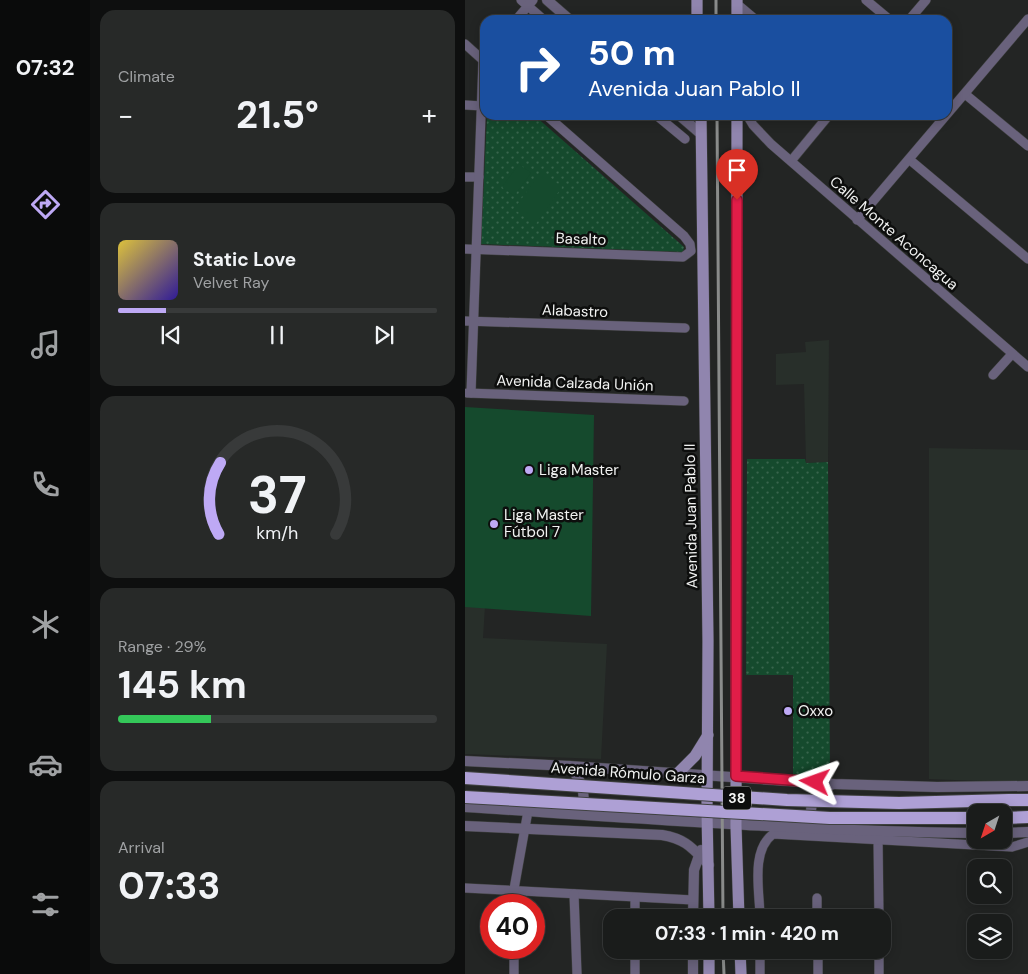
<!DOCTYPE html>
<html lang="en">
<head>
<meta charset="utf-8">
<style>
	body { margin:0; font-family:"DM Sans",sans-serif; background:#272928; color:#f1f3f6; height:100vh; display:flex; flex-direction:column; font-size:19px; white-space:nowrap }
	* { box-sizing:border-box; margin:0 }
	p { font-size:16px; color:#9fa1a3 }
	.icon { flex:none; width:28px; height:28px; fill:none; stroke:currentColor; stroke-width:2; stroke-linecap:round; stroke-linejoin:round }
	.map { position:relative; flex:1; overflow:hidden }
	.drawer { display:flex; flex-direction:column; gap:10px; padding:10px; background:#0e0f0f; width:375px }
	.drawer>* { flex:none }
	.banner { position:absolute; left:15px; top:15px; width:472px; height:105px; border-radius:15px; box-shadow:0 2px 12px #0003,0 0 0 1px #383a3a; background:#1a4fa0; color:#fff; overflow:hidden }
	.needle { width:32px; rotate:219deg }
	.tools { position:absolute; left:502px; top:804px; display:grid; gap:10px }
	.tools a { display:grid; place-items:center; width:45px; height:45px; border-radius:10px; background:#1a1c1b; box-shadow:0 2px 12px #0003,0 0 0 1px #383a3a; font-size:25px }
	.speed { position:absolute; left:15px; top:894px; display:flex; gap:10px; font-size:25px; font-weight:700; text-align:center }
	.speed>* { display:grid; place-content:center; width:65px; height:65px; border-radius:50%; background:#1a1c1b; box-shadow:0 2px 12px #0003,0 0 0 1px #383a3a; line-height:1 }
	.speed .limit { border:8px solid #d22; background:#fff; color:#111 }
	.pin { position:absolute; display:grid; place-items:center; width:42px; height:42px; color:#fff; margin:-51px -21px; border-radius:50% 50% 50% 0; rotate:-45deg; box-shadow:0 0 5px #0007 }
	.pin .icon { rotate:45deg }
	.me { position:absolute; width:55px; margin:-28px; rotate:274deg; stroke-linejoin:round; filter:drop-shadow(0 0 4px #0008) }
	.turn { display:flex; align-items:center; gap:18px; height:105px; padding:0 25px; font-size:22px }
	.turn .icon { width:65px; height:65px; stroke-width:2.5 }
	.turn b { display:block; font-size:35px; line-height:42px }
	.big { font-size:38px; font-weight:700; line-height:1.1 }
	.drawer .widget { flex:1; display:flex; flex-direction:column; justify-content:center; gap:8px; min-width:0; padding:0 18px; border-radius:15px; background:#272928 }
	.drawer .dial { align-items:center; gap:0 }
	.dial svg { height:130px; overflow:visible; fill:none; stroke:#383a3a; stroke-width:7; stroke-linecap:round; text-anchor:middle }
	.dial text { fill:#f1f3f6; stroke:none }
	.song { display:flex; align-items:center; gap:15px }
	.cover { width:60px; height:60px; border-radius:8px; background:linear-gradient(135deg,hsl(50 70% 55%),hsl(250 70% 35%)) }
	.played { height:5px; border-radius:2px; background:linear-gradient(90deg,#bea9f5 15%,#383a3a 15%) }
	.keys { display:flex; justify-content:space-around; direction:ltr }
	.heat { display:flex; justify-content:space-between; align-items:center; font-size:28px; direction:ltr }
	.charge { height:8px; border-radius:4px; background:linear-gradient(90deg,#34c759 29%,#383a3a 0) }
	.trip { position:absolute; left:138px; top:909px; width:288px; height:50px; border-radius:15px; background:#1a1c1b; box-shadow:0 2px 12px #0003,0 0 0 1px #383a3a; font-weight:700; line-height:50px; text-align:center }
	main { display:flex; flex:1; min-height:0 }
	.tab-bar { display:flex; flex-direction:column; width:90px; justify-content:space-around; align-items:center; background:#0a0b0b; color:#9fa1a3 }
	.tab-bar .icon { width:35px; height:35px }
	.tab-bar .current { color:#bea9f5 }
	.tab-bar b { font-size:22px; color:#f1f3f6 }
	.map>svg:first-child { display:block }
	.built { fill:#282f2a }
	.grass { fill:url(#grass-dots) }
	.pitch { fill:#154a2d }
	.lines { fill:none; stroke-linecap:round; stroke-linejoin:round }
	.minor-casing { stroke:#404241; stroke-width:10 }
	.tertiary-casing { stroke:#404241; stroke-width:11 }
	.secondary-casing { stroke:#404241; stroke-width:12 }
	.primary-casing { stroke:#404241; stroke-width:14 }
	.minor { stroke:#69627c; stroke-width:9 }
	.tertiary { stroke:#69627c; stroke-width:10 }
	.secondary { stroke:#9085ae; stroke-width:11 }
	.primary { stroke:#aea0d5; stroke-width:12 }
	.rail { stroke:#8a8c8b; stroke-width:3 }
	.primary-bridge-casing { stroke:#404241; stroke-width:14; stroke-linecap:butt }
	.primary-bridge { stroke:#aea0d5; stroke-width:12 }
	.route-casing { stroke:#92132f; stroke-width:12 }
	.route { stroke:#e11d48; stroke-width:9 }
	.poi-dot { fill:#bea9f5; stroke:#0d0e0d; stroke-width:2 }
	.labels { text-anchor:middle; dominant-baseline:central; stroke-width:5; stroke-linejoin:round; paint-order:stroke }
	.shield { fill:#0d0e0d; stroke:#adaead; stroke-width:1 }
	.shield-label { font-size:14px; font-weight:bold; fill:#f2f3f2 }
	.street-label { font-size:15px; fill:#f2f3f2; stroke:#0d0e0d }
	.poi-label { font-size:15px; fill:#f2f3f2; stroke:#0d0e0d; text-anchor:start }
</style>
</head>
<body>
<main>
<nav class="tab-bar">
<b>07:32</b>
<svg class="icon current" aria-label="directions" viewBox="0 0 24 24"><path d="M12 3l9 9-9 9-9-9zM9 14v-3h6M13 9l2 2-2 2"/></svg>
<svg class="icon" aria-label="music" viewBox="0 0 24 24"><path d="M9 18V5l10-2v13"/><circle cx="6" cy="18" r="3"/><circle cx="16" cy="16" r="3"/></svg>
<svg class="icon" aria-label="phone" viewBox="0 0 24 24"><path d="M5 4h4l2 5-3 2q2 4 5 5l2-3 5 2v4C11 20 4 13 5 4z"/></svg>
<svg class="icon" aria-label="climate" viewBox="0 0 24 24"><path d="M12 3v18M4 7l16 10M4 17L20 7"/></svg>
<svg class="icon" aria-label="car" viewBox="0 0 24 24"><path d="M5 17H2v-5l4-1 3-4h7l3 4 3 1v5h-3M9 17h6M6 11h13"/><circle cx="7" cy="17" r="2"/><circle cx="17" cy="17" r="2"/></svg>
<svg class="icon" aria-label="filters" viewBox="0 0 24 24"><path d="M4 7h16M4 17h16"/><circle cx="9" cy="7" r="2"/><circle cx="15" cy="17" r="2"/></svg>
</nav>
<section class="drawer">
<div class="widget"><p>Climate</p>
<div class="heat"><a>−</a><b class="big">21.5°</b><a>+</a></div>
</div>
<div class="widget">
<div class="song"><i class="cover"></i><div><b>Static Love</b><p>Velvet Ray</p></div></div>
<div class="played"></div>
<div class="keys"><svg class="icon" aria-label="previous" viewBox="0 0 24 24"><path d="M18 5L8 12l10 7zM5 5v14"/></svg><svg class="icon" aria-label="pause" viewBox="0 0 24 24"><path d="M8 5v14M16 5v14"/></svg><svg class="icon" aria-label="next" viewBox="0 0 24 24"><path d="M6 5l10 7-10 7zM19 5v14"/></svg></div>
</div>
<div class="widget dial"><svg viewBox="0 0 100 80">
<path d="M14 69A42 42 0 1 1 86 69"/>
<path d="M14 69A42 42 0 0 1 15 25" stroke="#bea9f5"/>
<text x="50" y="56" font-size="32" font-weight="700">37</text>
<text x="50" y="72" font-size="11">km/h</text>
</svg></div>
<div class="widget"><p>Range · 29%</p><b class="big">145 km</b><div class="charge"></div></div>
<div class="widget"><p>Arrival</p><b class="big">07:33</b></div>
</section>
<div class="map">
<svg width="563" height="974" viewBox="0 0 563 974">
	<defs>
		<pattern id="grass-dots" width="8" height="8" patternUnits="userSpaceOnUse" patternTransform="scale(1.25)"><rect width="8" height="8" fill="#154a2d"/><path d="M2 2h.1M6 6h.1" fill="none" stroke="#38654c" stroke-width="1.8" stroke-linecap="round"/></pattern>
	</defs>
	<rect width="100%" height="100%" fill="#232524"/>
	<g class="built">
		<polygon points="364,340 363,462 341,463 339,384 311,385 311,354 341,352 340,342"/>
		<polygon points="464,448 563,450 563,783 464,779"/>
		<polygon points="0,526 25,527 18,638 142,644 136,759 0,754"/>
	</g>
	<g class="grass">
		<polygon points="22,115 69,115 219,247 218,252 16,244"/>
		<polygon points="282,459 340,459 341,463 363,462 365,776 328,775 328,675 281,675"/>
	</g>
	<g class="pitch">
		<polygon points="54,164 66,173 49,196 37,187"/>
		<polygon points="77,171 97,187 70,225 49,209"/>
		<polygon points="0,407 129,415 126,616 0,607"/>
	</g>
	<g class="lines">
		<defs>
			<g id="minor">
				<polyline points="56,0 79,20"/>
				<polyline points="401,0 425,20"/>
				<polyline points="272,4 291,20"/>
				<polyline points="51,20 68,0"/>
				<polyline points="444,20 461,0"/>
				<polyline points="0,44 20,62"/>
				<polyline points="500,94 563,146"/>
				<polyline points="0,105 18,106"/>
				<polyline points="191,115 220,139"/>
				<polyline points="282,115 288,125 306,144 563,367"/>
				<polyline points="445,160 563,259"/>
				<polyline points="326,161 364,115"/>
				<polyline points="0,177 14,177"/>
				<polyline points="392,220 563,19"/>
				<polyline points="0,249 218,257 226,251 225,244 219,236 81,115"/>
				<polyline points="0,321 220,328"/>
				<polyline points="528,375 547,354"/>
				<polyline points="2,393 219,401"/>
				<polyline points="6,393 18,60 20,58"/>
				<polyline points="413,837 414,918"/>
				<polyline points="0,888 228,900"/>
				<polyline points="109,894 112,974"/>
				<polyline points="170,898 170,918"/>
				<polyline points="352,898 352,918"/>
				<polyline points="49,905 49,889 63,811"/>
				<path d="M295,918C295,893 285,851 308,834L547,847L563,842"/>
				<polyline points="49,948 49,974"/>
				<polyline points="170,950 170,974"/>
				<polyline points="295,950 295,974"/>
				<polyline points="353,950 353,974"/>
				<polyline points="414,974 414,950"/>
			</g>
			<g id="tertiary">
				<polyline points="82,0 105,20"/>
				<polyline points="214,115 236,134"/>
				<polyline points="0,761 104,766 368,784 472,787 563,786"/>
				<path d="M104,766C114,777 124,794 115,809"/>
				<path d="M0,807C170,818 340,831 511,833"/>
				<path d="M349,822C341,803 350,792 368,784"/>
				<path d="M0,826L197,835C221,839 227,848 244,865"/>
				<polyline points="539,833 563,832"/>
				<polyline points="228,918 229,870 236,850"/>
				<polyline points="228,974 228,950"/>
			</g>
			<g id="secondary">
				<polyline points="232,0 232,20"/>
				<polyline points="272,20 272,0"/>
				<polyline points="236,115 243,641 242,812 244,918"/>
				<polyline points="272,115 271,826 274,918"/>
				<polyline points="214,772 230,756 243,735"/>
				<polyline points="244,950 244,974"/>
				<polyline points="275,950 276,974"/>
			</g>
			<g id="primary">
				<polyline points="544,800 563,800"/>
				<polyline points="539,818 563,817"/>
			</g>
		</defs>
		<use href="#minor" class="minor-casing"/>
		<use href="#tertiary" class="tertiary-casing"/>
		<use href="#secondary" class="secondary-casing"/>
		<use href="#primary" class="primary-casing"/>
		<use href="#minor" class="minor"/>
		<use href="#tertiary" class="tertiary"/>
		<use href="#secondary" class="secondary"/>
		<use href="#primary" class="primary"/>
		<g class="rail">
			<polyline points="251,0 251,20"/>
			<polyline points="252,115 258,918"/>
			<polyline points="258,950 259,974"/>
		</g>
		<defs>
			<g id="primary-bridge">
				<polyline points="0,778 322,800 434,803 544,800"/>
				<polyline points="0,797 365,818 511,818"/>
			</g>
		</defs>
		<use href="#primary-bridge" class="primary-bridge-casing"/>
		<use href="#primary-bridge" class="primary-bridge"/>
	</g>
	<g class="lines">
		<defs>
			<polyline id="route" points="272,200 271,776 350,782"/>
		</defs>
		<use href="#route" class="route-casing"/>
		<use href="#route" class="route"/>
	</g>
	<g class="poi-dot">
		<circle cx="64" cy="470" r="5"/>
		<circle cx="29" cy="524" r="5"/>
		<circle cx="323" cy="711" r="5"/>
	</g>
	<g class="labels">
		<rect class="shield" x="258" y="786.5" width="28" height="23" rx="4"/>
		<g class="shield-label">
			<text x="272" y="798">38</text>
		</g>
		<g class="street-label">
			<text transform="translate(429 233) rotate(41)">Calle Monte Aconcagua</text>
			<text transform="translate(116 239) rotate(2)">Basalto</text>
			<text transform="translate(110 311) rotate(2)">Alabastro</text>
			<text transform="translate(110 383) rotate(2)">Avenida Calzada Unión</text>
			<text transform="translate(226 516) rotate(-91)">Avenida Juan Pablo II</text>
			<text transform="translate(163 773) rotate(4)">Avenida Rómulo Garza</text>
		</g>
		<g class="poi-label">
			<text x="74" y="470">Liga Master</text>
			<text x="39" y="515">Liga Master<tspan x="39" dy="17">Fútbol 7</tspan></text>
			<text x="333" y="711">Oxxo</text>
		</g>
	</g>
</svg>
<div class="tools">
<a><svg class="needle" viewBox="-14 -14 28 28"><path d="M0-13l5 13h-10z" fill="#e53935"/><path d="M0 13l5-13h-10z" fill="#9fa1a3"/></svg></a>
<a><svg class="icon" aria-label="search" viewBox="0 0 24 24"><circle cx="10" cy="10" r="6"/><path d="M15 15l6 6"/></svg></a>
<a><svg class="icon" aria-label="layers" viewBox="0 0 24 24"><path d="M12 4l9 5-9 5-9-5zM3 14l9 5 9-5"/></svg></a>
</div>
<div class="speed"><div class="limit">40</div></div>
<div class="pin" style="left:272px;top:200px;background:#d93025"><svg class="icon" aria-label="arrive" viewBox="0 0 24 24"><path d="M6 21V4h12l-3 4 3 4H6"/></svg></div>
<svg class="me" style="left:350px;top:782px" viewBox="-20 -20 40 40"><path d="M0-17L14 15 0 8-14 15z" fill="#e11d48" stroke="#fff" stroke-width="4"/></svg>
<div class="trip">07:33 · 1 min · 420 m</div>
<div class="banner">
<div class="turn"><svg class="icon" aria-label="right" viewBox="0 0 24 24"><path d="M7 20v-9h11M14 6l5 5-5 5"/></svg><div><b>50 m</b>Avenida Juan Pablo II</div></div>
</div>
</div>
</main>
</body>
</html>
